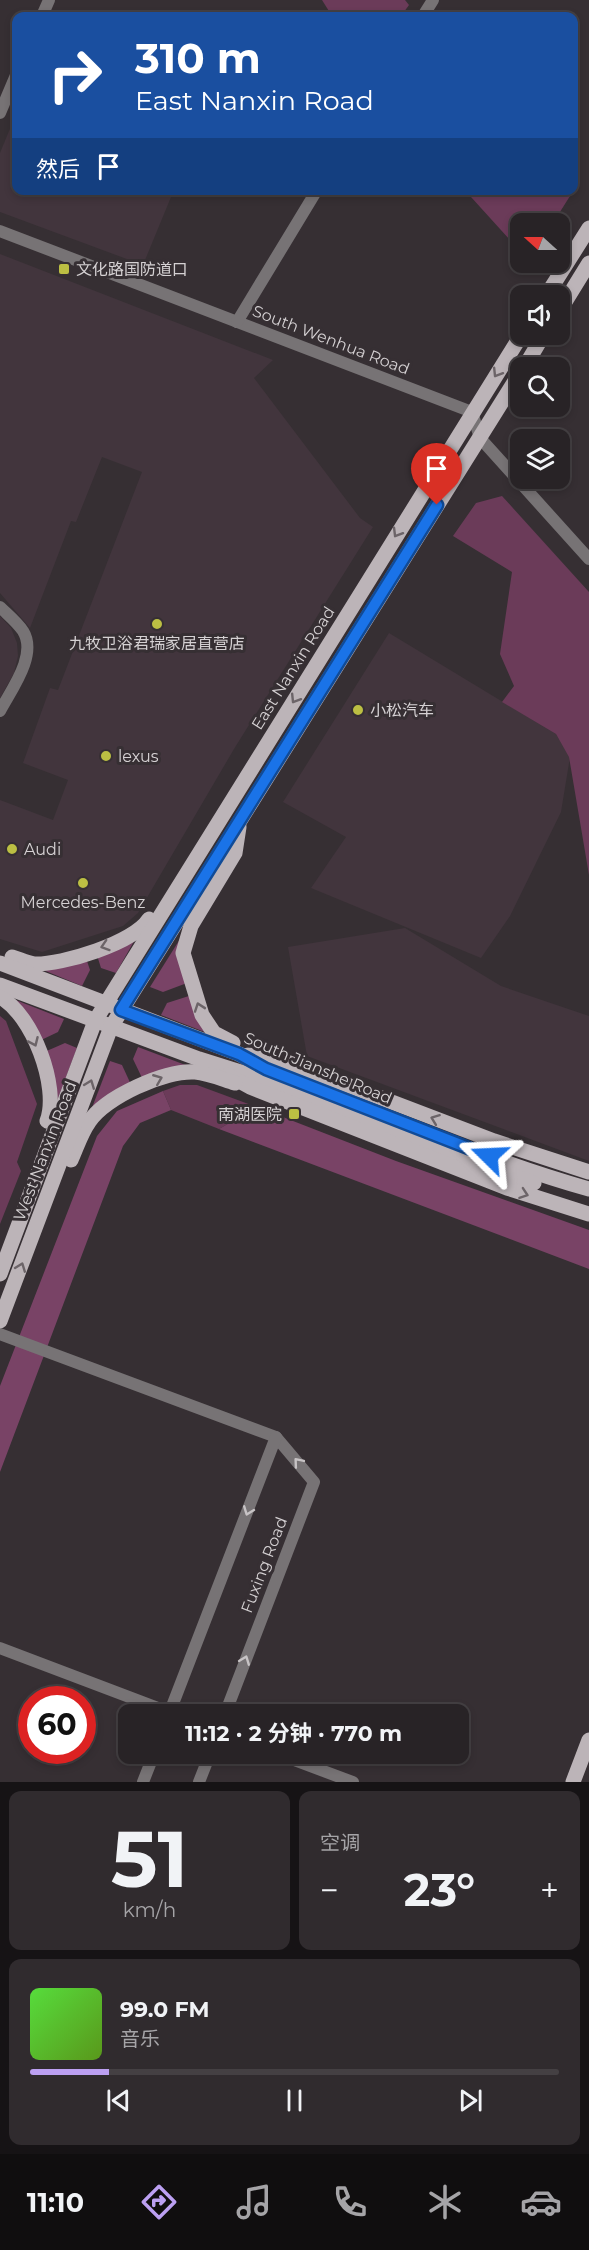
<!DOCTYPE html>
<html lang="zh">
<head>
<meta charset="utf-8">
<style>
	body { margin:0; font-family:Montserrat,"Noto Sans SC",sans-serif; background:#302b2e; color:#f1f3f6; height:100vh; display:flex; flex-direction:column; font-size:22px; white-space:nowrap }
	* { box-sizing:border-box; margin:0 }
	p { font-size:20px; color:#a5a4a7 }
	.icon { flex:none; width:33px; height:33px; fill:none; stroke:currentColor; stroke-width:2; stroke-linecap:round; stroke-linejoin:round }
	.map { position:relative; height:1782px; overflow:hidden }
	.panel { display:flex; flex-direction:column; gap:9px; padding:9px; background:#161315; flex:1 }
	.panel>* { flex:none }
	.banner { position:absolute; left:12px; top:12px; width:566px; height:183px; border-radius:12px; box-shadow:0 3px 9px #0003,0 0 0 2px #444043; background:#1a4fa0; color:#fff; overflow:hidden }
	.needle { width:39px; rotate:291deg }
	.tools { position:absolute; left:510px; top:213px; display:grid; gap:12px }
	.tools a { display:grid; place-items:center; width:60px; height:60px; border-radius:12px; background:#282326; box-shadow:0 3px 9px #0003,0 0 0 2px #444043; font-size:30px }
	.speed { position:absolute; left:18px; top:1686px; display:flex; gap:12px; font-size:30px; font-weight:700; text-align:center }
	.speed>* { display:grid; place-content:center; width:78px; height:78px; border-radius:50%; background:#282326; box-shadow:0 3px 9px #0003,0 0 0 2px #444043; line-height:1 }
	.speed .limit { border:9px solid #d22; background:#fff; color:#111 }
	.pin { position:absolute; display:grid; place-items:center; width:51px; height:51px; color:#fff; margin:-62px -26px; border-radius:50% 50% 50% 0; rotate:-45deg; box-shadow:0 0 6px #0007 }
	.pin .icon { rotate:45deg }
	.me { position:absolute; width:66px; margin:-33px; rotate:291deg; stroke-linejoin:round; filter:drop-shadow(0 0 4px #0008) }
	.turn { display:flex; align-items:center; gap:21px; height:126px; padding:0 24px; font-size:27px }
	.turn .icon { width:78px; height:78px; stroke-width:2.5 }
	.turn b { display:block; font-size:42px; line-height:51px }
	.then { display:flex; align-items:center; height:57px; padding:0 24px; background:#0003; gap:12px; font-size:22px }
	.big { font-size:45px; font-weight:700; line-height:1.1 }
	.panel .card { flex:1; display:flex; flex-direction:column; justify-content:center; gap:9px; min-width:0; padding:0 21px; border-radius:12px; background:#302b2e }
	.panel .dial { align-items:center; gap:0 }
	.dial b { font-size:78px; line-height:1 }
	.song { display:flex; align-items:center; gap:18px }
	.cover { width:72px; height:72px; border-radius:9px; background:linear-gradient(135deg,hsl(110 70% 55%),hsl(90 70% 35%)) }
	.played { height:6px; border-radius:3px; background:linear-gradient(90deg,#bca0f2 15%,#444043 15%) }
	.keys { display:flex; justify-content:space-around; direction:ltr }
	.heat { display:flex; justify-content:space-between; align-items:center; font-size:33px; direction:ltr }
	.panel .tiles { flex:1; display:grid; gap:9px; grid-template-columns:1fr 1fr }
	.card:last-child { grid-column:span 2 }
	.trip { position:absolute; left:118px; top:1704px; width:351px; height:60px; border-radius:12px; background:#282326; box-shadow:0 3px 9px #0003,0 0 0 2px #444043; font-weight:700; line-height:60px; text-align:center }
	.dock { display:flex; height:96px; justify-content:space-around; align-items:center; background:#100e0f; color:#a5a4a7 }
	.dock .icon { width:42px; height:42px }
	.dock .current { color:#bca0f2 }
	.dock b { font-size:27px; color:#f1f3f6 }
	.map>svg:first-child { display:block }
	.built { fill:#42353d }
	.green { fill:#6b3b59 }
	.forest { fill:#794366 }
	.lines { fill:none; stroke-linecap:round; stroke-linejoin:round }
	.minor { stroke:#777375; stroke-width:12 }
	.major { stroke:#bcb4b8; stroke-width:15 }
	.oneway { stroke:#6c6468 }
	.oneway2 { stroke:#c7c3c5 }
	.route-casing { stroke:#114b97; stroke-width:15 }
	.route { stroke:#1a73e8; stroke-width:10 }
	.poi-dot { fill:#bcbf43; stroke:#362f33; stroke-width:2 }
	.labels { text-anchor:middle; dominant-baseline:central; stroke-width:6; stroke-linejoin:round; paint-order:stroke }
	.poi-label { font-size:16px; fill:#d5d1d3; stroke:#362f33; text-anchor:start }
	.street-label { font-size:16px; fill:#d5d1d3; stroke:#362f33 }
</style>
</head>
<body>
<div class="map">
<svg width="589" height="1782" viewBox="0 0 589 1782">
	<rect width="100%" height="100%" fill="#362f33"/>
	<g class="built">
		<polygon points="16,114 16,190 167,191 171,197 143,265 0,212 0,153"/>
		<polygon points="0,254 273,360 254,378 360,518 373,527 234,749 138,913 123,926 42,952 0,939 0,800 53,820 68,780 23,763 50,688 58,690 142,472 102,457 76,522 71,521 30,628 0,593"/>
		<polygon points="0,616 11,628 17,643 18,656 14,673 0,698"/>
		<polygon points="389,633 556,734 570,757 561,812 510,916 481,958 311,888 346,837 283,802"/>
		<polygon points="405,928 501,986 589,1016 589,1161 307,1056 288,947"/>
	</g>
	<g class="green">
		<polygon points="322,0 405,0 409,5 401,16 332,16"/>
		<polygon points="562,190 570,196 553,223 520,224 520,251 471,197 460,191"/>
		<polygon points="502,496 589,592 589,875 569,757 556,734 502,702 514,686 500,654 512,572 453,536 476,503"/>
		<polygon points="0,1016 6,1021 37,1104 17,1162 21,1171 0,1224"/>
		<polygon points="180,1085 197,1085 257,1107 219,1129 171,1110 163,1091"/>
	</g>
	<g class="forest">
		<polygon points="137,936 116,973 101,968 96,952"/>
		<polygon points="180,939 187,983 163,992 150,987"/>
		<polygon points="85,955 90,970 82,986 36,967"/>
		<polygon points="192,995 215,1036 161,1015 167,1003"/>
		<polygon points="13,999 64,1019 58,1032 37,1042"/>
		<polygon points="65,1043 77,1048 57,1101 42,1053"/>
		<polygon points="138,1047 196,1069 144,1082 133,1059"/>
		<polygon points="110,1061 122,1065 133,1089 88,1118"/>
		<polygon points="163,1091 171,1110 140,1123 123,1146 0,1472 0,1386 97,1136 117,1111"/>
		<polygon points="257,1107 396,1161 589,1230 589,1269 219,1129"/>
	</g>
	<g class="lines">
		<g class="minor">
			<polyline points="42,16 49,0"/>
			<polyline points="423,16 433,0"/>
			<polyline points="0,113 16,75"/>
			<polyline points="0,231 472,412 480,438 589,559"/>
			<polyline points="237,322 317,190"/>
			<path d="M0,607C7,614 17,622 23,631C38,655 11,690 0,711"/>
			<polyline points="0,1334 276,1437 314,1482 225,1714"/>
			<polyline points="0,1648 174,1714"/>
			<polyline points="169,1714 276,1437"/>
			<polyline points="278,1754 353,1782"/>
			<polyline points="143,1782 154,1754"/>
			<polyline points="199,1782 210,1754"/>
		</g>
		<g class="major">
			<polyline points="546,296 589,228"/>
			<polyline points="560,310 589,263"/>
			<polyline points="524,368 544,334"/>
			<path d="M12,957C19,959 27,963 34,964C62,965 134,943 149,919"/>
			<path d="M0,963L239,1054C281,1076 326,1092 369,1110C442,1139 514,1168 589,1189"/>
			<polyline points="0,985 199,1059 263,1079 414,1141 534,1183"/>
			<path d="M0,997C32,1014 60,1087 47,1121"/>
			<polyline points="233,1043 214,1033 202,1015 183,953 191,926 235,853 239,827"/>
			<polyline points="248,1055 279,1059 494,1141 589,1172"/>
			<polyline points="228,1075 250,1087 507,1188 589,1214"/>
			<path d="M71,1160C77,1147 81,1133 89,1122C105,1097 165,1070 195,1072C208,1073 222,1079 235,1083"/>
			<polyline points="0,1274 95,1021 522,334"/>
			<polyline points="0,1321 111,1027 520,373"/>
			<polyline points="573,1782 589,1740"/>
		</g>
	</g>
	<defs><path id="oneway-chevron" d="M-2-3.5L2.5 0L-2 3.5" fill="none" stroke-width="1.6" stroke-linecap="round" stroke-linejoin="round" transform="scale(1.5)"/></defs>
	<g class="oneway">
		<use href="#oneway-chevron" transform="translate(497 373) rotate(122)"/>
		<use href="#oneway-chevron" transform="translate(397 533) rotate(121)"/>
		<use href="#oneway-chevron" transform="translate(295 699) rotate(122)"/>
		<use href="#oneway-chevron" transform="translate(105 946) rotate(162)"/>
		<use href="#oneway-chevron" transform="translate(199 1007) rotate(-109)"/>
		<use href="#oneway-chevron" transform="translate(34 1042) rotate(66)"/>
		<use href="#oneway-chevron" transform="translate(158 1079) rotate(-22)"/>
		<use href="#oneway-chevron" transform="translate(90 1084) rotate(-69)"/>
		<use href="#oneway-chevron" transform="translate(435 1119) rotate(-159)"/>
		<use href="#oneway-chevron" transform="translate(524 1194) rotate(19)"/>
		<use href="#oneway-chevron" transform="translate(21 1267) rotate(-69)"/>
	</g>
	<g class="oneway2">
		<use href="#oneway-chevron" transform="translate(298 1462) rotate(-130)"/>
		<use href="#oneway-chevron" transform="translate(248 1511) rotate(111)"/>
		<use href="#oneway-chevron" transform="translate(245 1660) rotate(-69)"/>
	</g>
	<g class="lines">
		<defs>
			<polyline id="route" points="437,505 121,1010 239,1054 266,1069 489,1156"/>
		</defs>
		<use href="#route" class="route-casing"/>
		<use href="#route" class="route"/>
	</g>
	<g class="poi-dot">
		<rect x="58" y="263" width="12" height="12" rx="3"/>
		<circle cx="157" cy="624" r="6"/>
		<circle cx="358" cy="710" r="6"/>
		<circle cx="106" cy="756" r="6"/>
		<circle cx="12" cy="849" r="6"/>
		<circle cx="83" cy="883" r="6"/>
		<rect x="288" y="1108" width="12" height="12" rx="3"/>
	</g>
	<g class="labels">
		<g class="poi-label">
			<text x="76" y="269">文化路国防道口</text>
			<text x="157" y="643" text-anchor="middle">九牧卫浴君瑞家居直营店</text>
			<text x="370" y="710">小松汽车</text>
			<text x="118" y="756">lexus</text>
			<text x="24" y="849">Audi</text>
			<text x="83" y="902" text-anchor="middle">Mercedes-Benz</text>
			<text x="282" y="1114" text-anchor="end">南湖医院</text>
		</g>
		<g class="street-label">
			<text transform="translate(331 340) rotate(21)">South Wenhua Road</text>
			<text transform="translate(293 668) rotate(-58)">East Nanxin Road</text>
			<text transform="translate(318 1068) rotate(23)">South Jianshe Road</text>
			<text transform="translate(45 1151) rotate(-69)">West Nanxin Road</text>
			<text transform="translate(264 1565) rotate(-69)">Fuxing Road</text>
		</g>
	</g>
</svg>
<div class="tools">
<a><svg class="needle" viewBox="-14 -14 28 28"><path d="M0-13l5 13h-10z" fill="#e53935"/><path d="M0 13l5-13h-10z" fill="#a5a4a7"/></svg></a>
<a><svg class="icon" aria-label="sound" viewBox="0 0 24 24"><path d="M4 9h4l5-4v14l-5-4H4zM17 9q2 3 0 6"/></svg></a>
<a><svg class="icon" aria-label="search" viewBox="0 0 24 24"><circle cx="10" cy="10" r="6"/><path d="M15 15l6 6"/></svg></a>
<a><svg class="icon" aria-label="layers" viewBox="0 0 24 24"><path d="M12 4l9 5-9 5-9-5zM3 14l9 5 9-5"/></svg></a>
</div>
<div class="speed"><div class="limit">60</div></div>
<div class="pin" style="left:437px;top:505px;background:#d93025"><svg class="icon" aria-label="arrive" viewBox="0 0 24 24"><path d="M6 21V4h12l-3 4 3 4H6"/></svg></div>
<svg class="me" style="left:489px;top:1156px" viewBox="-20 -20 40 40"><path d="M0-17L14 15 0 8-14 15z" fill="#1a73e8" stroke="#fff" stroke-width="4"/></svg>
<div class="trip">11:12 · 2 分钟 · 770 m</div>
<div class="banner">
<div class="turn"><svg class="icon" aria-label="right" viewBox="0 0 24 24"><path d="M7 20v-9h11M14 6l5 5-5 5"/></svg><div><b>310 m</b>East Nanxin Road</div></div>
<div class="then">然后<svg class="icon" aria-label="arrive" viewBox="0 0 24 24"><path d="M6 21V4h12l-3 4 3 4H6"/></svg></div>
</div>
</div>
<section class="panel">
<div class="tiles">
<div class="card dial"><b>51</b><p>km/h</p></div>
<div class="card"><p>空调</p>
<div class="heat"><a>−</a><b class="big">23°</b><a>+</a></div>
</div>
<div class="card">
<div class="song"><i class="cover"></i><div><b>99.0 FM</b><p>音乐</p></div></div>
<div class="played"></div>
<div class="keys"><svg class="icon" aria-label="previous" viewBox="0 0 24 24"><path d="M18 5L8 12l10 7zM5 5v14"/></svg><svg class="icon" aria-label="pause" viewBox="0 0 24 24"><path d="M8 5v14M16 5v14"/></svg><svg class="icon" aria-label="next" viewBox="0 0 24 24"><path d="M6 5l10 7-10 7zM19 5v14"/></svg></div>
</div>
</div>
</section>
<nav class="dock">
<b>11:10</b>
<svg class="icon current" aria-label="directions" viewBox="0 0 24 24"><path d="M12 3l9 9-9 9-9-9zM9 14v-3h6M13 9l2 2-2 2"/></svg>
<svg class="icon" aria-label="music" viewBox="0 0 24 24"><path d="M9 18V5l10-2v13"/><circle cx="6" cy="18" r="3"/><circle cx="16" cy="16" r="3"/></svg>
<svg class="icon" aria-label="phone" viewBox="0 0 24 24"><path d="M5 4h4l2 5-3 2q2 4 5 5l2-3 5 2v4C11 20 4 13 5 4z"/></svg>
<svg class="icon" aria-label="climate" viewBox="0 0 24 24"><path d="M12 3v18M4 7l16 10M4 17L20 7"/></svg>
<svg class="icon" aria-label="car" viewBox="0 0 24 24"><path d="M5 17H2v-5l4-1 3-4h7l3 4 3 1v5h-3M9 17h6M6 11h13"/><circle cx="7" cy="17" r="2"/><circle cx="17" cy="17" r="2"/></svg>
</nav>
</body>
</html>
